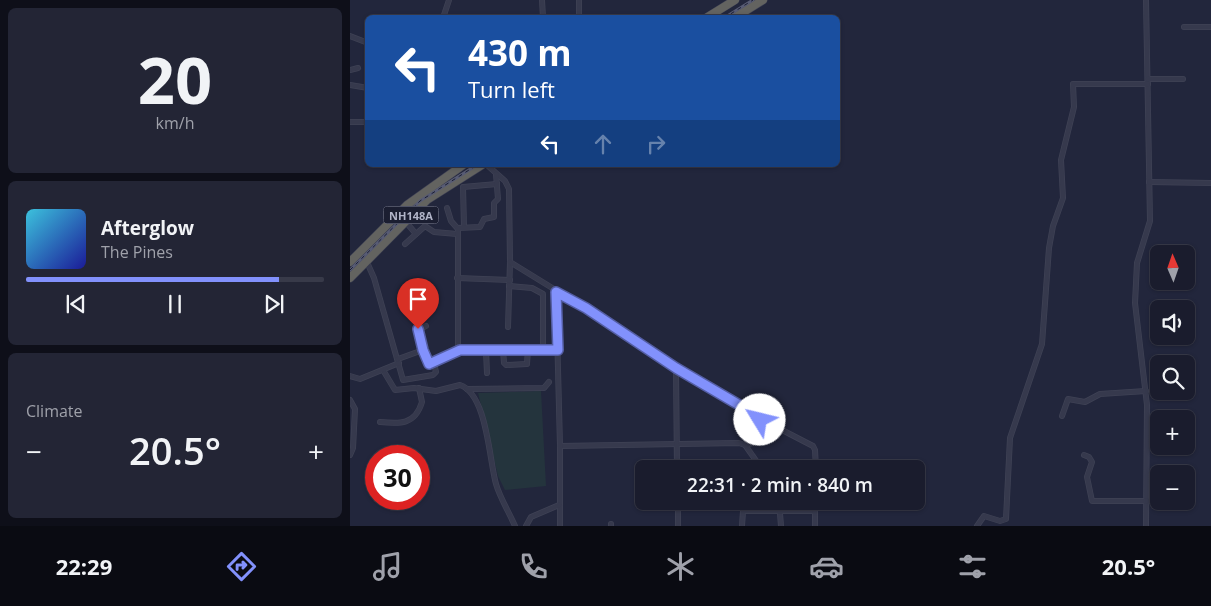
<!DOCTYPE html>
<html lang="en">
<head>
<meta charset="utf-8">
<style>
	body { margin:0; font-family:"Open Sans",sans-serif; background:#232535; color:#f1f3f6; height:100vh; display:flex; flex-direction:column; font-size:19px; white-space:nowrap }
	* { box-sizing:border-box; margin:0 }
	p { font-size:16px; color:#9fa1aa }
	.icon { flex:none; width:28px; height:28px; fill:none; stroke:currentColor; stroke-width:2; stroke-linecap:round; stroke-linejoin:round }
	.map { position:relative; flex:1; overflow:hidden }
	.details { display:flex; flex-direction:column; gap:8px; padding:8px; background:#0e0f19; width:350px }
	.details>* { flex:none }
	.hud { position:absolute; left:15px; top:15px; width:475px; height:152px; border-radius:8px; box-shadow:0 1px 4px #0004,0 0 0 1px #383a49; background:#1a4fa0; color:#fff; overflow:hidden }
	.needle { width:32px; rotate:358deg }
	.buttons { position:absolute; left:800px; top:245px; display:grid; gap:10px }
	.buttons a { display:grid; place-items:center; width:45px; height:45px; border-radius:8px; background:#1a1c2d; box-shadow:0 1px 4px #0004,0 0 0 1px #383a49; font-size:25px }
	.speed { position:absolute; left:15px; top:445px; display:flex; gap:10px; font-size:25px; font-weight:700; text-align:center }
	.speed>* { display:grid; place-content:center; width:65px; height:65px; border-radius:50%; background:#1a1c2d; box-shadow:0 1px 4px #0004,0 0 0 1px #383a49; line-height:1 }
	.speed .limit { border:8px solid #d22; background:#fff; color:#111 }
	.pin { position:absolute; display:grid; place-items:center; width:42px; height:42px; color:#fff; margin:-51px -21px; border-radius:50% 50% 50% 0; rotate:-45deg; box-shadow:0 0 5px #0007 }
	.pin .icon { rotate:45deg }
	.me { position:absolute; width:55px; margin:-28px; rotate:306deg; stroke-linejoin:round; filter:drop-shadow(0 0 4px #0008) }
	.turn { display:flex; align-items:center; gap:18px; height:105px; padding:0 20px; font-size:22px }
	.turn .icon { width:65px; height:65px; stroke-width:2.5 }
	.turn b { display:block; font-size:35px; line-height:42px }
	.lanes { display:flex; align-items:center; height:48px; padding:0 20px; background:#0003; justify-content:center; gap:25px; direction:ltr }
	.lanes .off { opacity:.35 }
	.big { font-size:38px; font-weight:600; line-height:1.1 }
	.details .tile { flex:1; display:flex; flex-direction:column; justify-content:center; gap:8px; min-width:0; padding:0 18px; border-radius:8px; background:#232535 }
	.details .dial { align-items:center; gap:0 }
	.dial b { font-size:65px; line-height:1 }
	.song { display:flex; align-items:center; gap:15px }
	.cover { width:60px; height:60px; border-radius:8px; background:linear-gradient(135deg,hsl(190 70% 55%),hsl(240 70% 35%)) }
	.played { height:5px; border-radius:2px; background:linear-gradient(90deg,#8291fc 85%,#383a49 85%) }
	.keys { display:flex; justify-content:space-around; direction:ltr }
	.heat { display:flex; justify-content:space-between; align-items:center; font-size:28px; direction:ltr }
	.trip { position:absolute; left:285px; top:460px; width:290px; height:50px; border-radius:8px; background:#1a1c2d; box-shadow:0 1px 4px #0004,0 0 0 1px #383a49; font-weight:600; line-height:50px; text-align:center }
	.menu { display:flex; height:80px; justify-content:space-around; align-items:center; background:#0a0b12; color:#9fa1aa }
	.menu .icon { width:35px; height:35px }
	.menu .selected { color:#8291fc }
	.menu b { font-size:22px; color:#f1f3f6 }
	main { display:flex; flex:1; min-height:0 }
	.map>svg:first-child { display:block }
	.green { fill:#24343d }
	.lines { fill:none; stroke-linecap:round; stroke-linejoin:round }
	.minor-casing { stroke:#3f4255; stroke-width:6 }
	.trunk-casing { stroke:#3e4154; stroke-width:9 }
	.minor { stroke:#36394d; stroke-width:4.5 }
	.trunk { stroke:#636360; stroke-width:8 }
	.rail-casing { stroke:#575b74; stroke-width:3 }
	.rail { stroke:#1b1e31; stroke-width:1; stroke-dasharray:4; stroke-linecap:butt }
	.route-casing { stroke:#545ea4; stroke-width:12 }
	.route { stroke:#8291fc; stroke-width:9 }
	.labels { text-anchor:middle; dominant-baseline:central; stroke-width:5; stroke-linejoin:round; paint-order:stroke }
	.shield { fill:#1b1e31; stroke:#84879b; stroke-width:1 }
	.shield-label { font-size:11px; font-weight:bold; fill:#b1b4c8 }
</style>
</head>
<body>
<main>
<section class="details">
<div class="tile dial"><b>20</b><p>km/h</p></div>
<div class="tile">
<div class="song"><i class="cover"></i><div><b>Afterglow</b><p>The Pines</p></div></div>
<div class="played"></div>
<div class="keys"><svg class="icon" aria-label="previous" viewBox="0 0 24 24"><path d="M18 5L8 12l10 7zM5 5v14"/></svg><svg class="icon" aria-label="pause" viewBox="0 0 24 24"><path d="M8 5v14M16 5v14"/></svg><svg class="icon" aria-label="next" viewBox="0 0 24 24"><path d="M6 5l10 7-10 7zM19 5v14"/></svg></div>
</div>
<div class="tile"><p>Climate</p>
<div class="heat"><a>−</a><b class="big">20.5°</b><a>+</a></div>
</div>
</section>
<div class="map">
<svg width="861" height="526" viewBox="0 0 861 526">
	<rect width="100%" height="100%" fill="#22263c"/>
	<polygon class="green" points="191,391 196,486 155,490 148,476 128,393"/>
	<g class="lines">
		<defs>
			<g id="minor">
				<polyline points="192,0 193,18"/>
				<polyline points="796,0 800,221 787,263 785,303 797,405 796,526"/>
				<polyline points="93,18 99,0"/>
				<polyline points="229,18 229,0"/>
				<polyline points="834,27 861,27"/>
				<polyline points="0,36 18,43"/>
				<polyline points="0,70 8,68"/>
				<polyline points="798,79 833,79"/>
				<polyline points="0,85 18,88"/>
				<polyline points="0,122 18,122"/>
				<polyline points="137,165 155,181 159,189 160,262 158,327"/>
				<polyline points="799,182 861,183"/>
				<polyline points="97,208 101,221 108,229"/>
				<polyline points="55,221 66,234"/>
				<polyline points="114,227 113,187 147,184"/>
				<polyline points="55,244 75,226 84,232 107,234"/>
				<polyline points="16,260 24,278 53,380 83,375 86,372 84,363"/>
				<polyline points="160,262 277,334 326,368 407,415 410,420 410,441 395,445 389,443 210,446"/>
				<polyline points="107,278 160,280"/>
				<polyline points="159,286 182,288 193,294 193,350"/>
				<polyline points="206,292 210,446 210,526"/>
				<polyline points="76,326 67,331 79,363 110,350 208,350"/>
				<polyline points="108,350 108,228 130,227 134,219 144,217 144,203 148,199 146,174"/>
				<polyline points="153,350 154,363 156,365 177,364 178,349"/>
				<polyline points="136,351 137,373"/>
				<polyline points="48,359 73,350"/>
				<polyline points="326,368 327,469"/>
				<path d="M33,370L45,390L64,388L86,391L110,385C137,394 139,459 146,484C150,498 159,512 165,526"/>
				<polyline points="0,376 10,379 49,363"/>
				<polyline points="117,389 194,388 199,382"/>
				<polyline points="0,400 5,409 3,448 0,455"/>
				<polyline points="712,416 718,399 735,402 750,394 796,391"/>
				<polyline points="409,418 463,446 465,450 466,469"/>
				<path d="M30,422C50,424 65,425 72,402L69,388"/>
				<polyline points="395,445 412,469"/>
				<polyline points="734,455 739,457 742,462 737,477 742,501 809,501"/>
				<polyline points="836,500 841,500"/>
				<polyline points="328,501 328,526"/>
				<polyline points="429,501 431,526"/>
				<polyline points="437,501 439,504 445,505"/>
				<polyline points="261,524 261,526"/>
				<polyline points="176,526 181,517 209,505"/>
				<polyline points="392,526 393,511 465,511"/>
				<polyline points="465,526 465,501"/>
				<polyline points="627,526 634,516 650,521 656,519 660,438 692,344 699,248 703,226 713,198 711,160 724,107 723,84 798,84"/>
			</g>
			<g id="trunk">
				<polyline points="356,18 385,0"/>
				<polyline points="384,18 413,0"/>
				<polyline points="0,262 57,205 113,165"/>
				<polyline points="0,278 77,200 132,165"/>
			</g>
		</defs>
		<use href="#minor" class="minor-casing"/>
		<use href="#trunk" class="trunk-casing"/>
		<use href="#minor" class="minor"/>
		<use href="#trunk" class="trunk"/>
		<defs>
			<g id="rail">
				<polyline points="374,18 403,0"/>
				<polyline points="0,270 70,201 127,165"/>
			</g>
		</defs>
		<use href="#rail" class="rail-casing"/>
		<use href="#rail" class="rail"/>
	</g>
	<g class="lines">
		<defs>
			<polyline id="route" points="68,329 73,350 79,364 110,350 208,350 206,292 236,308 326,368 408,416 410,420"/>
		</defs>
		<use href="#route" class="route-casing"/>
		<use href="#route" class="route"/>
	</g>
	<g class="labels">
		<rect class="shield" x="33.5" y="206.5" width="55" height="17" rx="4"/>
		<g class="shield-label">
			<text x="61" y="215">NH148A</text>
		</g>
	</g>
</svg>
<div class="buttons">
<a><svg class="needle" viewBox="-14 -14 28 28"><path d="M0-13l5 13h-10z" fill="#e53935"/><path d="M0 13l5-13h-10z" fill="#9fa1aa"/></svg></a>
<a><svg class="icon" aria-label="sound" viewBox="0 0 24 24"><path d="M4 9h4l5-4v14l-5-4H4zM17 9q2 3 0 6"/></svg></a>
<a><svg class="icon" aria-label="search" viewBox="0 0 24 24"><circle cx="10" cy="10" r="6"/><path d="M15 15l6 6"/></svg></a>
<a>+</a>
<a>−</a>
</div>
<div class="speed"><div class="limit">30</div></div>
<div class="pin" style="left:68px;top:329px;background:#d93025"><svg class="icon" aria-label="arrive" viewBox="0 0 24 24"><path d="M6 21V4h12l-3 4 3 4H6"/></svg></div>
<svg class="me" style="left:410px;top:420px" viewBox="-20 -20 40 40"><circle r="19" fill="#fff"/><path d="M0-13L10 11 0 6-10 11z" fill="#8291fc"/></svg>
<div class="trip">22:31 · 2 min · 840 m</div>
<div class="hud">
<div class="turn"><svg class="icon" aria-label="left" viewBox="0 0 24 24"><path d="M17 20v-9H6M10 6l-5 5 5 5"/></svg><div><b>430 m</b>Turn left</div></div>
<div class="lanes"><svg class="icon" aria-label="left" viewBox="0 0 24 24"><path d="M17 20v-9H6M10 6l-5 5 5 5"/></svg><svg class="icon off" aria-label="ahead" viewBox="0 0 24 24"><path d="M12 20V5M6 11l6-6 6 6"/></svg><svg class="icon off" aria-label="right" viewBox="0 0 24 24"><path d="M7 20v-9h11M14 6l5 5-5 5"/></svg></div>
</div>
</div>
</main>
<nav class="menu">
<b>22:29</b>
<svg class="icon selected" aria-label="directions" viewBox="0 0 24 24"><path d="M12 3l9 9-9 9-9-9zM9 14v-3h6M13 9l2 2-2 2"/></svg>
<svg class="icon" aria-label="music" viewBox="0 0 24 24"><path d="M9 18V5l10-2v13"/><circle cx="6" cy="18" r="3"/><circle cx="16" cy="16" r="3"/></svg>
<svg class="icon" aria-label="phone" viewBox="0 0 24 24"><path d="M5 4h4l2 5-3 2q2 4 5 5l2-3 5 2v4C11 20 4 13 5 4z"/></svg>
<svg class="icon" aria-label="climate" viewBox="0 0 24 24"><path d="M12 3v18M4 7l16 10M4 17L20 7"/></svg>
<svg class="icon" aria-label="car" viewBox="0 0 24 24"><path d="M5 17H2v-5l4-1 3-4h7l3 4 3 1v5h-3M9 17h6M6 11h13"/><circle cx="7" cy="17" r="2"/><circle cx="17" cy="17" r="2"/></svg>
<svg class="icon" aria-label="filters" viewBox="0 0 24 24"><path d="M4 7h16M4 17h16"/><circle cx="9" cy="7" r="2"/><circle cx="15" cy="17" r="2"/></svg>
<b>20.5°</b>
</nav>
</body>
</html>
